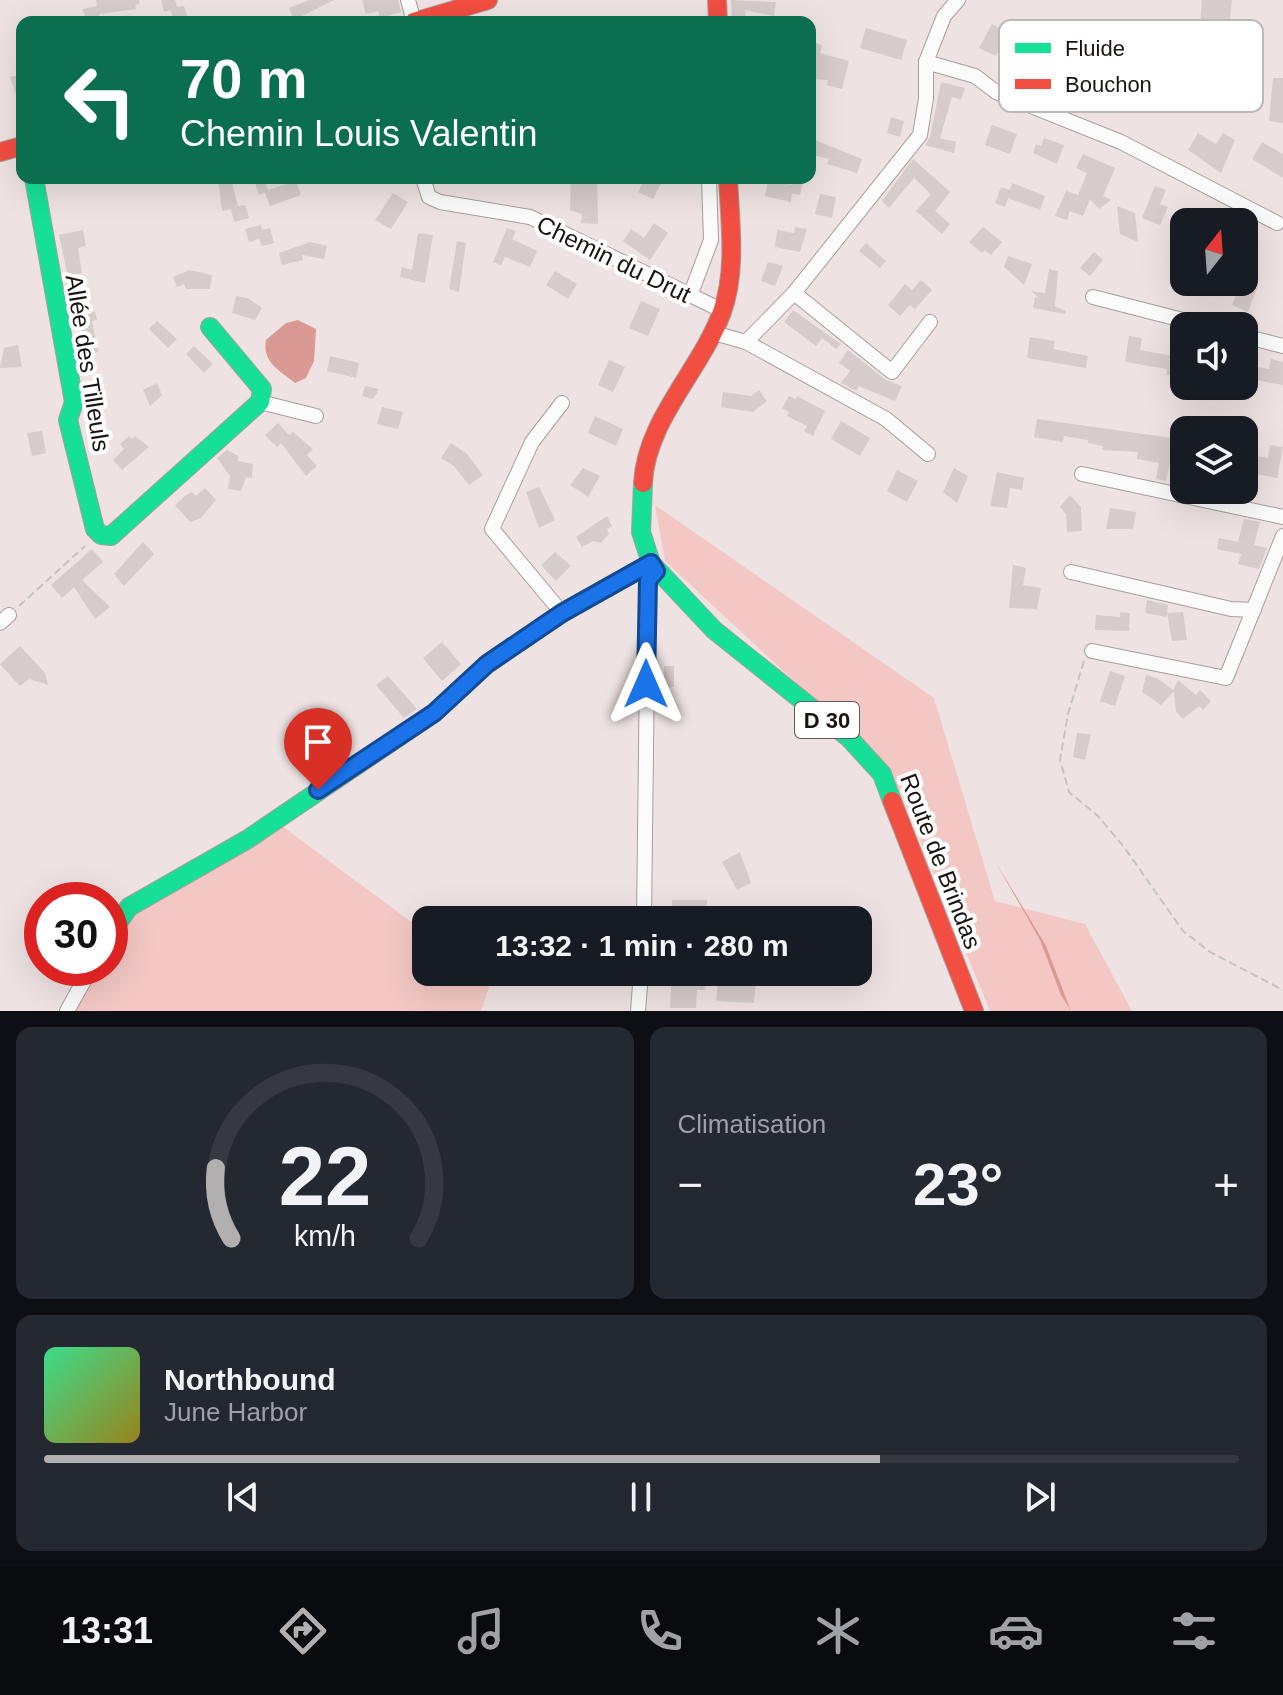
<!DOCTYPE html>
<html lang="fr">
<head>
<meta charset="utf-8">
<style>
	body { margin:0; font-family:Helvetica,sans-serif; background:#242831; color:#f1f3f6; height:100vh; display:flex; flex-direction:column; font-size:30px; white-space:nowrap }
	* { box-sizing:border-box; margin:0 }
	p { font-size:26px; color:#9ea1a6 }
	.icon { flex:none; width:44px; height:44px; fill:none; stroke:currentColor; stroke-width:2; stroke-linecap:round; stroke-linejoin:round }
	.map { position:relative; height:1011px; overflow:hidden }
	.sheet { display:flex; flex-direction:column; gap:16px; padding:16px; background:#0d0f14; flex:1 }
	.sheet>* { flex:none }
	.hud { position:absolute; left:16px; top:16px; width:800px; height:168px; border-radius:16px; box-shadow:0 8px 32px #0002; background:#0b6e4f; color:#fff; overflow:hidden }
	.needle { width:52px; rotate:17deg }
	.buttons { position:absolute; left:1170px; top:208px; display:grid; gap:16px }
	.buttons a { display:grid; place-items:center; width:88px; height:88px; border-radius:16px; background:#171b24; box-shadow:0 8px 32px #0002; font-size:40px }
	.speed { position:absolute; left:24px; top:882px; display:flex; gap:16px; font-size:40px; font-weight:700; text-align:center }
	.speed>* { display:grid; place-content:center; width:104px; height:104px; border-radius:50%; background:#171b24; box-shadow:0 8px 32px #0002; line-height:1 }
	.speed .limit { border:12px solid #d22; background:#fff; color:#111 }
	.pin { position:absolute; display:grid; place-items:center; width:68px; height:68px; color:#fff; margin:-82px -34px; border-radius:50% 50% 50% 0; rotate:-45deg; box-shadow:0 0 8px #0007 }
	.pin .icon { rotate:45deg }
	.me { position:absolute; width:88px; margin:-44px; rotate:0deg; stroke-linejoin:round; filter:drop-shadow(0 0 6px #0008) }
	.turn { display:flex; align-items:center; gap:28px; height:168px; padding:0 32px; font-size:36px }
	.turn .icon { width:104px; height:104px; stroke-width:2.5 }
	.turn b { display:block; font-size:56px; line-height:68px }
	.big { font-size:60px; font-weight:700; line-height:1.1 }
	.sheet .widget { flex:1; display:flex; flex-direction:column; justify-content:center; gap:12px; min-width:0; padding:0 28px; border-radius:16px; background:#242831 }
	.sheet .dial { align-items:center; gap:0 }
	.dial svg { height:208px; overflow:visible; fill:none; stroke:#363941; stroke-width:7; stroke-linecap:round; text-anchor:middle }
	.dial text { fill:#f1f3f6; stroke:none }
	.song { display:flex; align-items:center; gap:24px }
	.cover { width:96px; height:96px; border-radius:12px; background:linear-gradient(135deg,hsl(150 70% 55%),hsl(50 70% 35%)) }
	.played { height:8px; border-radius:4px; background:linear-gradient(90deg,#b2afb0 70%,#363941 70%) }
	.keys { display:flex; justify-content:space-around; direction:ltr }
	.heat { display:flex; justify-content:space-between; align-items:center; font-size:44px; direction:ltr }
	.sheet .tiles { flex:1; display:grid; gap:16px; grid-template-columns:1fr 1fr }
	.widget:last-child { grid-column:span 2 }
	.trip { position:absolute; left:412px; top:906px; width:460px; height:80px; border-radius:16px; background:#171b24; box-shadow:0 8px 32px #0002; font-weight:700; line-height:80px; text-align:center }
	.tabs { display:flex; height:128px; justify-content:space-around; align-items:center; background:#090b0e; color:#9ea1a6 }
	.tabs .icon { width:56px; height:56px }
	.tabs .active { color:#b2afb0 }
	.tabs b { font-size:36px; color:#f1f3f6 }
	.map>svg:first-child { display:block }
	.green { fill:#f3c8c4 }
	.water { fill:#da9993 }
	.building { fill:#d5cccb }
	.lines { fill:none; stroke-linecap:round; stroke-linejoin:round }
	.street-casing { stroke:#a69e9d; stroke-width:16 }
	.fast-casing { stroke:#a69e9d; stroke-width:20 }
	.jam-casing { stroke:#a69e9d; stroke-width:20 }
	.path { stroke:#c6c3c3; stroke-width:2; stroke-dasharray:8 4; stroke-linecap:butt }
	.street { stroke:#fcfbfb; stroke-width:14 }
	.fast { stroke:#16e098; stroke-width:18 }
	.jam { stroke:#f24e42; stroke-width:18 }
	.route-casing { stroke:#114b97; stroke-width:20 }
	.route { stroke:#1a73e8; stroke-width:14 }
	.labels { text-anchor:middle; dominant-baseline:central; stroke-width:8; stroke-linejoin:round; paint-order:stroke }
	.shield { fill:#fff; stroke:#5f5a59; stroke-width:2 }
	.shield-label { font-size:22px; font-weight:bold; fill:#1a1312 }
	.street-label { font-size:24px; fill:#1a1312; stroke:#fff }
	.key { fill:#fff; stroke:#bab8b8; stroke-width:2 }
	.key-label { font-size:22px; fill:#1a1312 }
</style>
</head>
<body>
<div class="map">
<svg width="1283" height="1011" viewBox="0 0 1283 1011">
	<rect width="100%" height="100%" fill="#eee3e2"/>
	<g class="green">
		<polygon points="655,505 934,698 995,901 1085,924 1132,1011 990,1011 892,772 665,561"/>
		<polygon points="282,826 426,933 426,972 478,972 491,981 481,1011 72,1011 100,968 110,968 110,952 141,904"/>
	</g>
	<g class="water">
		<path d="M298,320L316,329L314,361L306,378L295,383C279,370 262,362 266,340L286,323Z"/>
		<polygon points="995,861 1046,946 1071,1011 1061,995 1040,940"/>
	</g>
	<g class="building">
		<polygon points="96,0 139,0 139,4 135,5 136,9 99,14 101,19 86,22 83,9 97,6"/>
		<polygon points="161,0 175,0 177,7 184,6 189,22 174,22 171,10 164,12"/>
		<polygon points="309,0 334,0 294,20 289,8"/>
		<polygon points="362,0 398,0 401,12 380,18 378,11 366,14"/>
		<polygon points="731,0 776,2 774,16 745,10 746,22 732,22"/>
		<polygon points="1202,0 1232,0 1228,36 1199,36"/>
		<polygon points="992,24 1008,33 996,56 979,48"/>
		<polygon points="866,28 907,40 901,60 860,48"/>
		<polygon points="810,41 822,45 820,53 849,61 842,89 827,85 828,80 810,79"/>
		<polygon points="22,74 22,107 20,107 10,77"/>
		<polygon points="1273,78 1283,78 1283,123 1269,121"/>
		<polygon points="941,82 965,88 961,100 952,97 940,138 956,142 954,153 925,145 930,137"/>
		<polygon points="891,117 904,121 900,137 887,133"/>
		<polygon points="992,125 1017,134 1010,154 985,145"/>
		<polygon points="1198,133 1216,144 1223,133 1235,140 1221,173 1188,150"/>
		<polygon points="810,138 862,159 857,173 827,164 829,159 810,154"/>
		<polygon points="1044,138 1064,145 1057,164 1033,153 1036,144 1041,146"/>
		<polygon points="1262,142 1283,154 1283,178 1252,159"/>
		<polygon points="1083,154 1115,168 1103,196 1111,200 1099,209 1090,199 1083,216 1070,211 1067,220 1055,216 1066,191 1078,195 1087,173 1076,168"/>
		<polygon points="913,159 950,192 935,211 950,224 942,234 916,211 931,194 914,178 889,208 882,201"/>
		<polygon points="218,178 231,178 238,206 245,205 249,218 234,222 231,209 222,211"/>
		<polygon points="571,178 597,178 598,224 581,223 582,214 570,210"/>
		<polygon points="645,178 664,178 653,199 638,192"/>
		<polygon points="793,178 804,178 800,195 792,194 791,202 765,196 768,180 791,185"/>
		<polygon points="264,179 268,190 296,181 301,195 270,206 265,193 259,195 255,182"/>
		<polygon points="1012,183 1045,196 1040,210 1008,198 1005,207 995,203 1001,187 1010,190"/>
		<polygon points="1155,186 1166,190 1160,204 1168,207 1160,225 1142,218"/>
		<polygon points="393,193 408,202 391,229 375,220"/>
		<polygon points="820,194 836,197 832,218 815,214"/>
		<polygon points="1117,206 1135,213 1138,242 1120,234"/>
		<polygon points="654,223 668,233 650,260 623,241 631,229 644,238"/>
		<polygon points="261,225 262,230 270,228 274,243 262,246 259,239 249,242 245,229"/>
		<polygon points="795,227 807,229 800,252 775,247 777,230 794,233"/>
		<polygon points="983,227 1002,242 991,255 985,250 982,253 969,242"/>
		<polygon points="507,228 516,231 512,239 537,251 530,267 505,257 501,265 493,262"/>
		<polygon points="83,230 86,246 78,248 82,273 68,276 59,235"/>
		<polygon points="418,233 433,235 425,283 400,277 402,267 412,270"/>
		<polygon points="1175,240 1184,244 1184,259 1170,252"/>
		<polygon points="457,241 466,243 459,292 449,289"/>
		<polygon points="310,242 327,246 324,259 302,255 303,260 282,265 279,253"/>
		<polygon points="866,243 886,261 880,268 859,251"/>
		<polygon points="1094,252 1103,260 1090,276 1080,268"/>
		<polygon points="1008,256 1032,264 1024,285 1004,267"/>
		<polygon points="768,262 783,266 775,286 761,281"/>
		<polygon points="1049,269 1058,271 1055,306 1066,311 1065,314 1033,308 1035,297 1040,299 1031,291 1045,293"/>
		<polygon points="190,270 212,275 210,289 186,289 184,284 177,287 173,277"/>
		<polygon points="555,271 577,284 568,299 546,285"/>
		<polygon points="921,280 932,290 915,309 910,305 900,316 888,305 905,284 912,290"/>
		<polygon points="1242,282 1257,288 1248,312 1232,305"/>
		<polygon points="236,296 248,298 262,308 255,320 232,313"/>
		<polygon points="641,301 660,309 648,336 629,328"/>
		<polygon points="793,310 841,344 836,349 822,338 816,346 784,322"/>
		<polygon points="95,311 97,320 92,321 98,352 83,355 75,315"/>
		<polygon points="157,321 177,339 168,348 149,329"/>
		<polygon points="1129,336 1142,338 1140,350 1184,358 1180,377 1166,375 1167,369 1125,362"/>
		<polygon points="1030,337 1055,341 1053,349 1088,356 1086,368 1027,358"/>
		<polygon points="18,345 22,367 0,368 4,348"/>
		<polygon points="194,346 213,364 204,373 186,354"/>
		<polygon points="848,350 886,380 902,386 895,401 859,386 856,391 841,383 850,371 839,363"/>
		<polygon points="330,356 359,363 356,378 327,371"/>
		<polygon points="1271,359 1283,362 1283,385 1244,378 1244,365 1269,369"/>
		<polygon points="609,360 625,367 613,392 598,385"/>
		<polygon points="157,383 162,395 150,406 143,390"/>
		<polygon points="365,386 379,389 373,399 362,396"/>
		<polygon points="1230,386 1251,386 1249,400 1228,396"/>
		<polygon points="759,390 767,401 753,412 721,407 723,392 751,396"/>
		<polygon points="789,396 796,399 797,396 825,411 813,436 804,431 807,426 787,416 789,412 782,408"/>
		<polygon points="382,407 403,412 398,429 377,424"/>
		<polygon points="595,416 623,429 616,446 588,433"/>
		<polygon points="1037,419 1179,439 1184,442 1184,453 1172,454 1166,481 1156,479 1159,463 1137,459 1138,452 1102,450 1103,446 1088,443 1088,440 1064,436 1063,442 1034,437"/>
		<polygon points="841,421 870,438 860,456 831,439"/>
		<polygon points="278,423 289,435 293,432 313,449 307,455 317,466 306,476 281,443 277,447 265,435"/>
		<polygon points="42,431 46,453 32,456 27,433"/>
		<polygon points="129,436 132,439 135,436 149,447 122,470 113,460 124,449 120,444"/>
		<polygon points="451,443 467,454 483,475 469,485 454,466 441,458"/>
		<polygon points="1270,445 1283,447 1277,478 1251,473 1255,456 1268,458"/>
		<polygon points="227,450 238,456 238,461 253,464 252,478 246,477 241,491 228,489 230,476 217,458"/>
		<polygon points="583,468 600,476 588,497 570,485"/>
		<polygon points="954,468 968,476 957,503 943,492"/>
		<polygon points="897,470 918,481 907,502 887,491"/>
		<polygon points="997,472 1024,478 1022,490 1010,488 1007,508 990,506"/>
		<polygon points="539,487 555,520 539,528 526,492"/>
		<polygon points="205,488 216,500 201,518 190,522 175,505 186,495 192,492 196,496"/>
		<polygon points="1070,495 1081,507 1082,531 1067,532 1066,514 1060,507"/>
		<polygon points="1110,508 1136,512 1133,529 1106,529"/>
		<polygon points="607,516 612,526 607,529 609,534 601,543 593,541 582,547 576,537"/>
		<polygon points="1244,519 1260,522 1254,545 1267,548 1259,569 1238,564 1241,554 1217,549 1219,538 1238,542"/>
		<polygon points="143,542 154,554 124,586 114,574"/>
		<polygon points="92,549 103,562 82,580 110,607 95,619 74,587 62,598 51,585"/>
		<polygon points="555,552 571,566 556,581 541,565"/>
		<polygon points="1013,565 1026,568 1023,585 1041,588 1037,609 1009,608"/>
		<polygon points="1147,600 1168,605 1167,613 1183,612 1187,640 1172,641 1167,613 1166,617 1145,613"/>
		<polygon points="1120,612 1130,613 1129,631 1095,630 1096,615 1120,617"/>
		<polygon points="442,642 461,664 442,681 423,658"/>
		<polygon points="20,646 45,673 48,685 29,679 20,686 0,664"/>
		<rect x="664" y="666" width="10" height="21"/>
		<polygon points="1110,671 1125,676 1115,706 1100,701"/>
		<polygon points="1146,675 1157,678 1173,690 1178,680 1196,695 1200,690 1211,701 1203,710 1199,706 1183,719 1176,712 1174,691 1161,705 1142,692"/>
		<polygon points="388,676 417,709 404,718 376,685"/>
		<polygon points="1077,733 1091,734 1085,760 1073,757"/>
		<polygon points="740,852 751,883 737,890 722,862"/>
		<polygon points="672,900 707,900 706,920 672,920"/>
		<polygon points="672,972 706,972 705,990 697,990 696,1008 670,1008"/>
		<polygon points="728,978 756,980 754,1003 716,1001 718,983 727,984"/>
	</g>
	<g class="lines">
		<defs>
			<g id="street">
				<polyline points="408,0 414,22"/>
				<polyline points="926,62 975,76 996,92 1121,142 1277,223"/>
				<polyline points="423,178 429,197 440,202 530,217 723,311"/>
				<polyline points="794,293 892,372 930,322"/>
				<polyline points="690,296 711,240 709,178"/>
				<polyline points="1093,297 1206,326"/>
				<polyline points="714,333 746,342 794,293 920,135 926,98 926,62 944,16 958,0"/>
				<polyline points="1244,336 1283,346"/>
				<polyline points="746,342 886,419 928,454"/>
				<polyline points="260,402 316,416"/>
				<polyline points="1082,474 1283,517"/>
				<polyline points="1071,572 1231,609 1254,610"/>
				<polyline points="562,613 492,529 532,442 562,403"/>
				<polyline points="0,623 9,615"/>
				<polyline points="1092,651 1226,678 1283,536"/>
				<polyline points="644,920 648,580 656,571"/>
				<polyline points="67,1011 91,968"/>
				<polyline points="638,1011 641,972"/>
			</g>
			<g id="fast">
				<polyline points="34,178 74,402 68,420 95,529 101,535 111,536 260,402 262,389 210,327"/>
				<polyline points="643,483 641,532 651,563 714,630 849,738 882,774 892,801"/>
				<polyline points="110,934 129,907 248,839 434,713 487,664 562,613 651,563"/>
			</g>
			<g id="jam">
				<polyline points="717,0 718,22"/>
				<polyline points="414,22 488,0"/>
				<polyline points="0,152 22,146"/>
				<path d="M643,483C646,420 701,370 722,312C737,271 730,221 728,178"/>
				<polyline points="892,801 974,1011"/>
			</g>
		</defs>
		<use href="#street" class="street-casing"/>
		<use href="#fast" class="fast-casing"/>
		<use href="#jam" class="jam-casing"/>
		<g class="path">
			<polyline points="19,606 85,546"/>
			<polyline points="1084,661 1068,714 1060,760 1069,792 1098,816 1124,847 1183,931 1210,952 1283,990"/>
		</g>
		<use href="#street" class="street"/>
		<use href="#fast" class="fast"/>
		<use href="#jam" class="jam"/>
	</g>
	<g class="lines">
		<defs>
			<polyline id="route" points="318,790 434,713 487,664 562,613 651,563 656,571 648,580 646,684"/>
		</defs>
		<use href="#route" class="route-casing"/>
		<use href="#route" class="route"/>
	</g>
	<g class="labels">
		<rect class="shield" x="795" y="702" width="64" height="36" rx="6"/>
		<g class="shield-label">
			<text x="827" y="720">D 30</text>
		</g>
		<g class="street-label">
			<text transform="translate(614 259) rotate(26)">Chemin du Drut</text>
			<text transform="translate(88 363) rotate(81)">Allée des Tilleuls</text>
			<text transform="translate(941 861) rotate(69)">Route de Brindas</text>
		</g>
	</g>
	<rect x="999" y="20" width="264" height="92" rx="12" class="key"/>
	<rect x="1015" y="43" width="36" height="10" fill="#16e098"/>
	<rect x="1015" y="79" width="36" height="10" fill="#f24e42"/>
	<g class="key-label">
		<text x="1065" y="56">Fluide</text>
		<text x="1065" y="92">Bouchon</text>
	</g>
</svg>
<div class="buttons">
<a><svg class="needle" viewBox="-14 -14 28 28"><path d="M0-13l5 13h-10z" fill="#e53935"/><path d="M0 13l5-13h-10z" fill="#9ea1a6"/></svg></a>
<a><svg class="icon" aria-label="sound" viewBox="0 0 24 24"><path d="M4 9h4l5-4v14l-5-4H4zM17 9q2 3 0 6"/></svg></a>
<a><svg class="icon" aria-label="layers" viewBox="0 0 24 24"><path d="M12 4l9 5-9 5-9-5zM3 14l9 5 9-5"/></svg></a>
</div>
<div class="speed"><div class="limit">30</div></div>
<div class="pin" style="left:318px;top:790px;background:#d93025"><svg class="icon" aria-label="arrive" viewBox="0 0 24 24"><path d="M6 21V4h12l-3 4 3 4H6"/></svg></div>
<svg class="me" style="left:646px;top:684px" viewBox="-20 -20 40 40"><path d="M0-17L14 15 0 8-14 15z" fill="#1a73e8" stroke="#fff" stroke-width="4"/></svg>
<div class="trip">13:32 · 1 min · 280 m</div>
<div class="hud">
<div class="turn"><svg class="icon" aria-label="left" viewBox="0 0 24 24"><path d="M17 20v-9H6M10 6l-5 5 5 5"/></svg><div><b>70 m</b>Chemin Louis Valentin</div></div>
</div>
</div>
<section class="sheet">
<div class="tiles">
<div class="widget dial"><svg viewBox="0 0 100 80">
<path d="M14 69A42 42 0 1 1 86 69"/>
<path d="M14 69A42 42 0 0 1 8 42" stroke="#b2afb0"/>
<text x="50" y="56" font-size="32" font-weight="700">22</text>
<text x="50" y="72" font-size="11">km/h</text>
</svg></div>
<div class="widget"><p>Climatisation</p>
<div class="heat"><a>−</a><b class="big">23°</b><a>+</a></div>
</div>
<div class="widget">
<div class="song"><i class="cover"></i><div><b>Northbound</b><p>June Harbor</p></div></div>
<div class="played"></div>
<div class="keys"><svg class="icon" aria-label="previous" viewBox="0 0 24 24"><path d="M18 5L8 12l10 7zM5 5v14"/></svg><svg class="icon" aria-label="pause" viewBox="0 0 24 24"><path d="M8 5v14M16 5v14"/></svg><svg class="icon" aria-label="next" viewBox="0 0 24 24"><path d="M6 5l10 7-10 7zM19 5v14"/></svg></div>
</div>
</div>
</section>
<nav class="tabs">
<b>13:31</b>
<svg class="icon active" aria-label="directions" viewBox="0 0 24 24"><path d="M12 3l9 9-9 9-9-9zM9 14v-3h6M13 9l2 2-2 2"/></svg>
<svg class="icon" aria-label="music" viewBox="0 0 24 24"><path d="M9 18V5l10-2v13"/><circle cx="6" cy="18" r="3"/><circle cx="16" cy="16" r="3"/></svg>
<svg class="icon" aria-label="phone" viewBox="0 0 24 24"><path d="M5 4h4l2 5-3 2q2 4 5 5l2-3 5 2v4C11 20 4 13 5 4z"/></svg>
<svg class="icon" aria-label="climate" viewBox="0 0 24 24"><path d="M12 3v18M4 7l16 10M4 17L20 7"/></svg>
<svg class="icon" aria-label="car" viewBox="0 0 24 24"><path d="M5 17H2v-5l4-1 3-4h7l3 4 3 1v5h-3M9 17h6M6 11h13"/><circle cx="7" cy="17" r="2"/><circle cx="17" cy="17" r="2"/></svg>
<svg class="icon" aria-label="filters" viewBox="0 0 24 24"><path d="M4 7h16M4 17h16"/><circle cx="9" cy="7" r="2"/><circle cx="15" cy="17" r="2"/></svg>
</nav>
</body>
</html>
